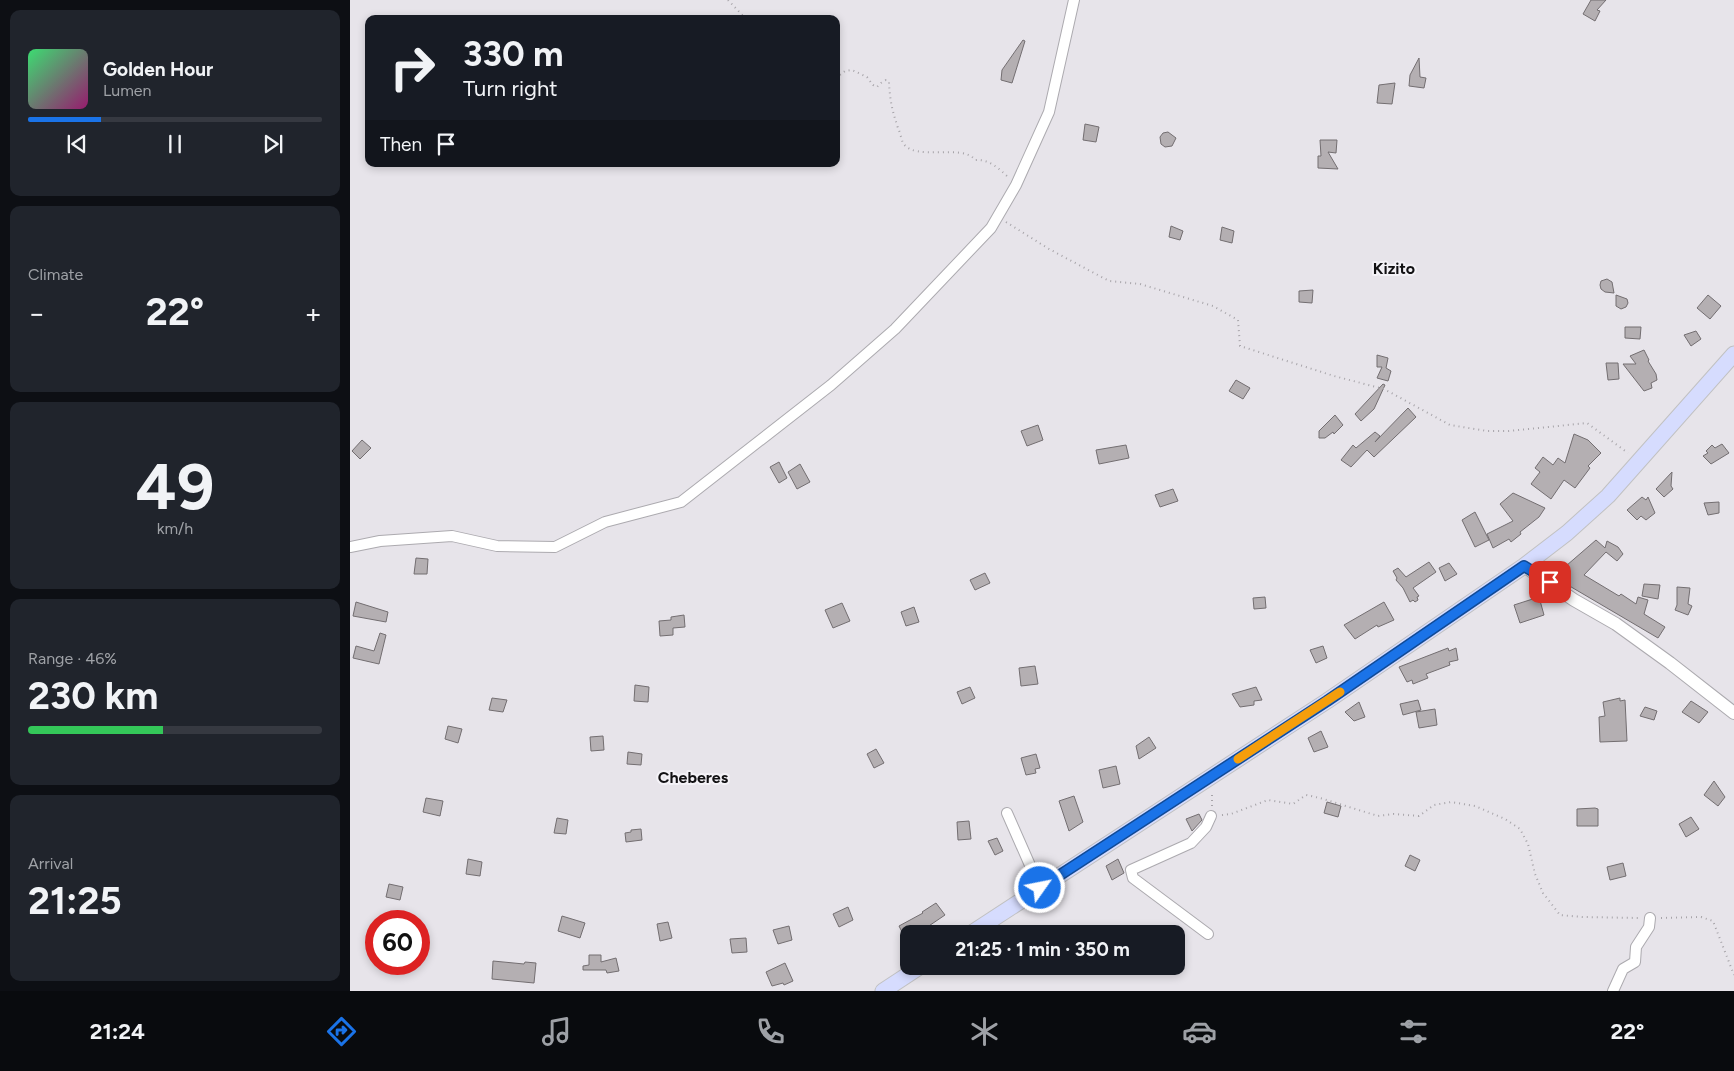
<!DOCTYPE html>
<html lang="en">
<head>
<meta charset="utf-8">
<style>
	body { margin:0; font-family:Figtree,sans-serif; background:#20242c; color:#f1f3f6; height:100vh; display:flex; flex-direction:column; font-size:19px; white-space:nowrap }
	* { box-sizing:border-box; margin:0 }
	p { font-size:16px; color:#9ea1a6 }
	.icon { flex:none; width:28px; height:28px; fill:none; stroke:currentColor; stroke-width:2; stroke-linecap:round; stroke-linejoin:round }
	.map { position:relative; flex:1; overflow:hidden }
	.side { display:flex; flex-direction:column; gap:10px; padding:10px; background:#0d0f14; width:350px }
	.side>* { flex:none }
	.hud { position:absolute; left:15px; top:15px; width:475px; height:152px; border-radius:10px; box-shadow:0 2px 8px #0003; background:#171b24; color:#f1f3f6; overflow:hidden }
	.speed { position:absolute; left:15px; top:910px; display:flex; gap:10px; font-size:25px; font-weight:700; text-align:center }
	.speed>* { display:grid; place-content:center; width:65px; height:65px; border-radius:50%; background:#171b24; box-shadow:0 2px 8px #0003; line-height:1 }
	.speed .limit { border:8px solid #d22; background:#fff; color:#111 }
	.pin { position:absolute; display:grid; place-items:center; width:42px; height:42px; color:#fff; margin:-21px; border-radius:10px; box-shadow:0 2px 8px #0006 }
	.me { position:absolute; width:55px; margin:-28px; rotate:57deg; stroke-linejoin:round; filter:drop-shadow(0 0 4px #0008) }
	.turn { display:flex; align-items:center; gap:18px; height:105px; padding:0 15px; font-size:22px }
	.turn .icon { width:65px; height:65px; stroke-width:2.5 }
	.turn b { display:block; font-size:35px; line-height:42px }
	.then { display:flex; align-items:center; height:48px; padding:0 15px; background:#0003; gap:10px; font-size:19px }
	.big { font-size:38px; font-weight:700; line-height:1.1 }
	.side .card { flex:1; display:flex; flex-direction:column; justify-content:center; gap:8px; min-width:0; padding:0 18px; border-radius:10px; background:#20242c }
	.side .dial { align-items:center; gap:0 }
	.dial b { font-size:65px; line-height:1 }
	.song { display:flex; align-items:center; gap:15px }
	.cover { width:60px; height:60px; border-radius:8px; background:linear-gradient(135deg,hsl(140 70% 55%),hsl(320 70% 35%)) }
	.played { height:5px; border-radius:2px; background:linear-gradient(90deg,#1a73e8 25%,#363941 25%) }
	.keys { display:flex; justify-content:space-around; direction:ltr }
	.heat { display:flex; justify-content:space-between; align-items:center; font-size:28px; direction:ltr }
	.charge { height:8px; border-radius:4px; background:linear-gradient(90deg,#34c759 46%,#363941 0) }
	.trip { position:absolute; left:550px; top:925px; width:285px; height:50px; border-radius:10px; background:#171b24; box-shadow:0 2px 8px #0003; font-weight:700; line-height:50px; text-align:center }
	.menu { display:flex; height:80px; justify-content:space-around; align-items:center; background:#090b0e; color:#9ea1a6 }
	.menu .icon { width:35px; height:35px }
	.menu .active { color:#1a73e8 }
	.menu b { font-size:22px; color:#f1f3f6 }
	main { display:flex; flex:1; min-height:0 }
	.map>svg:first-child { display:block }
	.building { fill:#b4afb2; stroke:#736e71 }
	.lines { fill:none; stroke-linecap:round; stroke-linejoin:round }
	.minor-casing { stroke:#acaaaf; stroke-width:12 }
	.tertiary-casing { stroke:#acaaaf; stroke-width:14 }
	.primary-casing { stroke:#c1c1c2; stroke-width:17 }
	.path { stroke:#a7a4a9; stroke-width:2; stroke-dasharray:1 4; stroke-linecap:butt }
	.minor { stroke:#fff; stroke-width:10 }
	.tertiary { stroke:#fff; stroke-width:12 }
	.primary { stroke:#d6dcfe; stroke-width:15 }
	.route-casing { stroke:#114b97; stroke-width:12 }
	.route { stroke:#1a73e8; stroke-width:9 }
	.slow { stroke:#f59e0b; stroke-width:9 }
	.labels { text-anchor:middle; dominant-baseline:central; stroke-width:4; stroke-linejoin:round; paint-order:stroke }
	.quarter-label { font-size:16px; font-weight:bold; fill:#121113; stroke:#f4f2f7 }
</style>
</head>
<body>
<main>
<section class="side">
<div class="card">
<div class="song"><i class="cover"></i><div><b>Golden Hour</b><p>Lumen</p></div></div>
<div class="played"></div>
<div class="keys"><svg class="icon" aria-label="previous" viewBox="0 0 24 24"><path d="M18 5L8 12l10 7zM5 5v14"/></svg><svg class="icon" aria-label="pause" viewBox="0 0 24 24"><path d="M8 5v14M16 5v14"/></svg><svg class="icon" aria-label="next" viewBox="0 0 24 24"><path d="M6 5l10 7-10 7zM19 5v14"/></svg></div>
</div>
<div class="card"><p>Climate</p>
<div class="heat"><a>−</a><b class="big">22°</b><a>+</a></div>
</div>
<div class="card dial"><b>49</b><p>km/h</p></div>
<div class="card"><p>Range · 46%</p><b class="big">230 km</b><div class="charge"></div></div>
<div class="card"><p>Arrival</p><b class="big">21:25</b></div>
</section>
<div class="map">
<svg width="1384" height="991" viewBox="0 0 1384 991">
	<rect width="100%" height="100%" fill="#e7e4ea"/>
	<g class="building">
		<polygon points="1241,0 1256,0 1247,10 1250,11 1245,21 1233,14"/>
		<polygon points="673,40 675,41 662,83 651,80 652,70"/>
		<polygon points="1069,58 1070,77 1076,78 1074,88 1059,86 1060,75"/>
		<polygon points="1045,83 1042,104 1027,103 1029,85"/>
		<polygon points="735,124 749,127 746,142 733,140"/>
		<polygon points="818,132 826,138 822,146 815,147 811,144 810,137 813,133"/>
		<polygon points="970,140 987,140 986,153 978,152 988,169 968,168 968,156 971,156"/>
		<polygon points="821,226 833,231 830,240 819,237"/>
		<polygon points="872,227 884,231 882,243 870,240"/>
		<polygon points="1257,279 1262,282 1264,293 1255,292 1251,289 1250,285 1251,281"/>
		<polygon points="963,290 962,303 949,302 949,291"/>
		<polygon points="1266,295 1277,299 1278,303 1276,307 1271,309 1266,306"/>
		<polygon points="1358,295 1371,306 1360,319 1347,308"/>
		<polygon points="1275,327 1291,327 1290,339 1275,338"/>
		<polygon points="1346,331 1351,339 1341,346 1334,335"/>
		<polygon points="1294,350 1299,360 1298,361 1306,374 1307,380 1301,383 1302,388 1294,391 1273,364 1286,364 1280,356"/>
		<polygon points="1027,355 1038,358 1036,368 1041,371 1038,381 1027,378 1032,367 1027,367"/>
		<polygon points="1256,363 1268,363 1269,379 1258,380"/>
		<polygon points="886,380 900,388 893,399 879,391"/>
		<polygon points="1033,384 1035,385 1024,409 1011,421 1005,414"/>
		<polygon points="1058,408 1066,417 1024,457 1017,450 1001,467 991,460 1003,445 1006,448 1025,432 1030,436 1025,442"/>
		<polygon points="985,415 993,425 984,434 983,432 975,438 969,438 969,431"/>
		<polygon points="688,425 693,440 677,446 671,431"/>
		<polygon points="1224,434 1238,440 1251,453 1238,466 1240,468 1225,488 1214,480 1201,499 1181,484 1190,472 1185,468 1193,457 1203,465 1208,458 1215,463"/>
		<polygon points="12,440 21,448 10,459 2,451"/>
		<polygon points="1372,444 1379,453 1361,464 1353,456 1358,453 1356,451 1362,445 1365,448"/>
		<polygon points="776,445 779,458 749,464 746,450"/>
		<polygon points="429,462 437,478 429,483 420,467"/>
		<polygon points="450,464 460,482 447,489 438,472"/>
		<polygon points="1322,472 1321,486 1323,489 1314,497 1306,489"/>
		<polygon points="823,489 828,501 810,507 805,495"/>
		<polygon points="1163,493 1195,508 1189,517 1170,532 1171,534 1161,542 1159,539 1143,548 1137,534 1163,521 1150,504"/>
		<polygon points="1292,497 1296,500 1298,497 1305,513 1296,520 1291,516 1287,520 1277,510"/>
		<polygon points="1369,502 1369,513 1358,515 1354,503"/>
		<polygon points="1125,512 1139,540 1125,547 1112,520"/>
		<polygon points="1246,540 1255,548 1257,541 1268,547 1273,554 1267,561 1256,552 1234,575 1269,596 1271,594 1286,604 1288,597 1298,600 1294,614 1315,627 1308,638 1211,581 1209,572"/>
		<polygon points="66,558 78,559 77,574 64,574"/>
		<polygon points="1079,562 1086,572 1063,588 1069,596 1067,597 1068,600 1065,602 1063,600 1060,602 1053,588 1046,580 1047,578 1043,571 1048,568 1056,577"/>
		<polygon points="1099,563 1107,574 1095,581 1089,568"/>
		<polygon points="635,573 640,583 625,590 620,580"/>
		<polygon points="1294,584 1310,585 1308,599 1292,596"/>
		<polygon points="1327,587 1340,588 1338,604 1342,606 1338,615 1325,610 1327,605"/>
		<polygon points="915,597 916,608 904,609 903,598"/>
		<polygon points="1189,597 1194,615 1170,623 1164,605"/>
		<polygon points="6,602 38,612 36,622 3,616"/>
		<polygon points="1034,602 1044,620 1028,627 1027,625 1005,639 994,625"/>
		<polygon points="492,603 500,621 483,628 475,610"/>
		<polygon points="564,607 569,622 556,626 551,612"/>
		<polygon points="334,615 335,627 323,628 323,635 310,636 309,621 321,620 321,617"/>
		<polygon points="30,633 36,635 29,664 3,658 6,646 24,651"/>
		<polygon points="973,646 977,658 966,663 960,650"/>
		<polygon points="1098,648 1099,651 1106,648 1108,660 1099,662 1100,665 1076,674 1078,678 1063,684 1062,680 1057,682 1049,667"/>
		<polygon points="685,666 688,684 671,686 669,668"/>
		<polygon points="285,685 299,687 298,702 284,701"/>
		<polygon points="620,687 625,698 612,704 607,692"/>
		<polygon points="906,687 912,700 904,701 904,705 890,707 882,694"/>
		<polygon points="142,698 157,700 153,712 139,710"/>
		<polygon points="1270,698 1270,701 1275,700 1277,741 1250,742 1249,717 1255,716 1253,702"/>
		<polygon points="1068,700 1071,710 1053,715 1050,704"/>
		<polygon points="1341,701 1358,712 1349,723 1332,712"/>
		<polygon points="1009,702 1015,717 1004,721 995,712"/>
		<polygon points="1295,707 1307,711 1304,720 1290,716"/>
		<polygon points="1085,709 1087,725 1069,728 1066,712"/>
		<polygon points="98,726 112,729 108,743 95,739"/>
		<polygon points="971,731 978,747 964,752 958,738"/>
		<polygon points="253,736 254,750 241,751 240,737"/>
		<polygon points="799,737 806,748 789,759 786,746"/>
		<polygon points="526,749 534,763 524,768 517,754"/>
		<polygon points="278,752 292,754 291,765 277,764"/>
		<polygon points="686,754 690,768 685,769 686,773 676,775 671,758"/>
		<polygon points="766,766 770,784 753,788 749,770"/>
		<polygon points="1364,781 1375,797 1368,806 1354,795"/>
		<polygon points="724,796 733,822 719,831 709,801"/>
		<polygon points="76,798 93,801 90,816 73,812"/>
		<polygon points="977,802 991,806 988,817 974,813"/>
		<polygon points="1245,808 1248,809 1248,826 1227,826 1227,809"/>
		<polygon points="849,814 852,820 842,831 836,819"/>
		<polygon points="1341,817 1349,829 1336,837 1329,824"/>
		<polygon points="207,818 218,820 216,834 204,833"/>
		<polygon points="619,821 621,839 608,840 607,822"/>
		<polygon points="291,829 292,840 276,842 275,833 281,832 281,830"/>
		<polygon points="647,838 653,851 645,855 638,841"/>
		<polygon points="1060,855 1070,860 1065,871 1055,866"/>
		<polygon points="118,859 132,862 130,876 116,874"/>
		<polygon points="768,859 774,873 762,880 756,866"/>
		<polygon points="1273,863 1276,876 1260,880 1257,867"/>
		<polygon points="39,884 53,887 50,900 36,897"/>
		<polygon points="586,903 595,915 567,934 553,934 549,926 573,913 572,912"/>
		<polygon points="498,907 503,920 489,927 483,914"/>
		<polygon points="212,916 235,923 230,938 208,931"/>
		<polygon points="318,922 322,938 310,941 307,924"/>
		<polygon points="439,926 442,940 428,944 423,930"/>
		<polygon points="396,938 397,952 382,953 380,939"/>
		<polygon points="239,955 251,955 251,962 266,958 269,971 257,973 256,970 233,970 233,966 239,965"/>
		<polygon points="143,961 174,964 175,962 186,963 184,983 142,979"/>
		<polygon points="435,963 443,981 434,985 433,983 422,986 416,972"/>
	</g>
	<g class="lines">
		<defs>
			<g id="minor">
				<polyline points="0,547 30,541 102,536 147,546 205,547 255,522 331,502 481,385 545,329 641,228 666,185 699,112 724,0"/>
				<polyline points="657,813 690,888"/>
				<polyline points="858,934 783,878 781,870 841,843 856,827 861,816"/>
				<polyline points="1263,991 1273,969 1285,962 1286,947 1299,927 1300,918"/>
			</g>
			<polyline id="tertiary" points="1174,566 1224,600 1266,624 1320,663 1384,713"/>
			<g id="primary">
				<polyline points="620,934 977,701 1174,566 1217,533 1258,496 1384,354"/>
				<polyline points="533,991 571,966"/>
			</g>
		</defs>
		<use href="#minor" class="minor-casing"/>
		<use href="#tertiary" class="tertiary-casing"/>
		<use href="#primary" class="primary-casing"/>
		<g class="path">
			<polyline points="378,0 396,19"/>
			<path d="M486,78L495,71L502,70L517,77L523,85L527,87L531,83L536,80L539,82C540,101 542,110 548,128C550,132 551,138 553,143C565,162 613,143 625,160C639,159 648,168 657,176"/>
			<polyline points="656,222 699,249 759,281 790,284 863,306 888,320 890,346 984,376 1034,389 1100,425 1137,431 1159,431 1237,423 1278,453"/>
			<polyline points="862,806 862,791"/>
			<polyline points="872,815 881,814 918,800 943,804 956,795 970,798 1028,816 1044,814 1069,816 1084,805 1101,802 1125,806 1155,819 1170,829 1178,844 1185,874 1193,893 1210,915 1232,917 1289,918"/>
			<polyline points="1311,918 1351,917 1363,921 1384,975"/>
		</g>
		<use href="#minor" class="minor"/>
		<use href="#tertiary" class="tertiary"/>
		<use href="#primary" class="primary"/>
	</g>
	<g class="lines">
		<defs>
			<polyline id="route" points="690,888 977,701 1174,566 1200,582"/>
		</defs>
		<use href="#route" class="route-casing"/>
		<use href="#route" class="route"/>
		<polyline class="slow" points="888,759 990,692"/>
	</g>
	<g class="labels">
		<g class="quarter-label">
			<text x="1044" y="268">Kizito</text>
			<text x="343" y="777">Cheberes</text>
		</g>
	</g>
</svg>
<div class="speed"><div class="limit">60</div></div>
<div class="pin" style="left:1200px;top:582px;background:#d93025"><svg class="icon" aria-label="arrive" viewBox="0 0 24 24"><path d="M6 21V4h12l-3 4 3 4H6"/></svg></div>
<svg class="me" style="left:690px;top:888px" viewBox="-20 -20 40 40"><circle r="17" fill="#1a73e8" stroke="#fff" stroke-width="3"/><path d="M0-11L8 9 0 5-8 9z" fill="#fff"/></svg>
<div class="trip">21:25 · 1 min · 350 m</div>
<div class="hud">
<div class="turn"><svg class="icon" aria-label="right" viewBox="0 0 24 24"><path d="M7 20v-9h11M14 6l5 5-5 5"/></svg><div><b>330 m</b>Turn right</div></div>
<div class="then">Then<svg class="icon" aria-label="arrive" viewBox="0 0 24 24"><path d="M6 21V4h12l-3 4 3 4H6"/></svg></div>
</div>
</div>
</main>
<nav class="menu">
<b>21:24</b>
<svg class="icon active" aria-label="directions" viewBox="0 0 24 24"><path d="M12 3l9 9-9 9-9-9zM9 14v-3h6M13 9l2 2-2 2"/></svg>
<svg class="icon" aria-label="music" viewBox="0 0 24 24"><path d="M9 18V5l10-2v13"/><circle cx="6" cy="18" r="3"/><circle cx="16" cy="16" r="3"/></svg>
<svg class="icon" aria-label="phone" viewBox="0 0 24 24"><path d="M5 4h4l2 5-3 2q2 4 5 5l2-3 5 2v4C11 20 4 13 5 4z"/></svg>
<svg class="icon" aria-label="climate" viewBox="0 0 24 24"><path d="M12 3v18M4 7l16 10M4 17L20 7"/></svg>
<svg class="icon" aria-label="car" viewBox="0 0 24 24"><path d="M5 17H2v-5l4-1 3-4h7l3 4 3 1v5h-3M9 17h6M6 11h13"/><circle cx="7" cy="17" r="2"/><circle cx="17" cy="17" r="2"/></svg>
<svg class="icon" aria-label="filters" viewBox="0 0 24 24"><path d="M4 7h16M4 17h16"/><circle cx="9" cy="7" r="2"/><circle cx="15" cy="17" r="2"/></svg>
<b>22°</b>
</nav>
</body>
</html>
